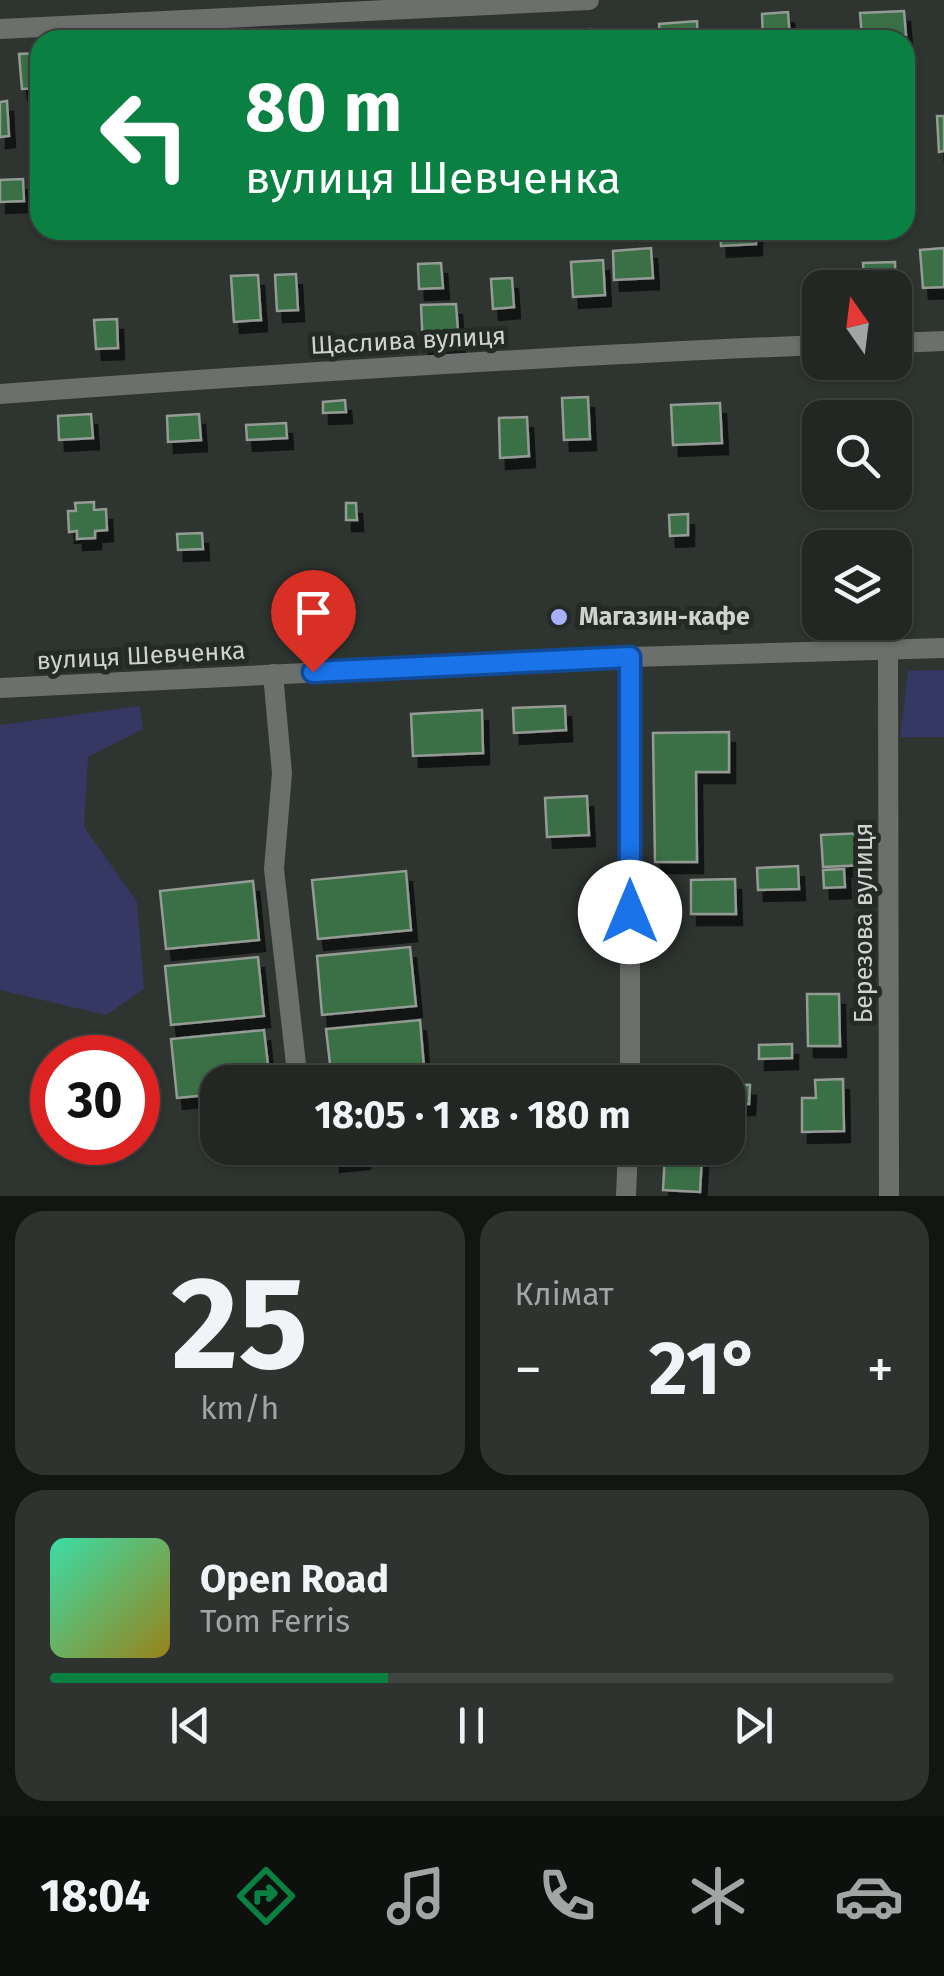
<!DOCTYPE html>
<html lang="uk">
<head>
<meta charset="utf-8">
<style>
	body { margin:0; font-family:"Fira Sans",sans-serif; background:#2e3330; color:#f1f3f6; height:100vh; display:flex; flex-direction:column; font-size:38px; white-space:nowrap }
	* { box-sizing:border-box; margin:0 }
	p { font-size:32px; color:#a2a5a6 }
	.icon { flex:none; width:55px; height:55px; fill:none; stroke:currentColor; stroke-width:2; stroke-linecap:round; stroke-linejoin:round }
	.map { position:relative; height:1196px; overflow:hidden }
	.side { display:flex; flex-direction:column; gap:15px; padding:15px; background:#131513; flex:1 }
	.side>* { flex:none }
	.guide { position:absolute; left:30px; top:30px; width:885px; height:210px; border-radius:30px; box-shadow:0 2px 8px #0004,0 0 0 2px #3f4441; background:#0b8043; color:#fff; overflow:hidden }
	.needle { width:65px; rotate:346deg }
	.buttons { position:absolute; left:802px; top:270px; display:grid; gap:20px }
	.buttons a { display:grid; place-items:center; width:110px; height:110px; border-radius:20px; background:#222723; box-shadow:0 2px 8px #0004,0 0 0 2px #3f4441; font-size:50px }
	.speed { position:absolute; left:30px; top:1035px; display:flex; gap:20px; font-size:50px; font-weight:700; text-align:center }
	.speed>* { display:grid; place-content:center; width:130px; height:130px; border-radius:50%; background:#222723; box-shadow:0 2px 8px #0004,0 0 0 2px #3f4441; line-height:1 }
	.speed .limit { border:15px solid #d22; background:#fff; color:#111 }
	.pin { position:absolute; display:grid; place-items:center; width:85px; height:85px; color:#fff; margin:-102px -42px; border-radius:50% 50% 50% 0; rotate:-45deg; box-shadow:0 0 10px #0007 }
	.pin .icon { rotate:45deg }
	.me { position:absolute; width:110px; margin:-55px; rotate:0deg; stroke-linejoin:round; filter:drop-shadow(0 0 8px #0008) }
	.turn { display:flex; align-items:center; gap:35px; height:210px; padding:0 50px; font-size:45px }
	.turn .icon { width:130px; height:130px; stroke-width:2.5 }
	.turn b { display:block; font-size:70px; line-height:85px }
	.big { font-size:75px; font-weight:700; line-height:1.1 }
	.side .card { flex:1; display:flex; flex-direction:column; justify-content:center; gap:15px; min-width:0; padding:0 35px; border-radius:30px; background:#2e3330 }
	.side .dial { align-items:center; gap:0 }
	.dial b { font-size:130px; line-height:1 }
	.song { display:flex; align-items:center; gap:30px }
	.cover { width:120px; height:120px; border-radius:15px; background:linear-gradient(135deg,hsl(160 70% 55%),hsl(50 70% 35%)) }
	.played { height:10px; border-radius:5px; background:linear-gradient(90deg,#0b8043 40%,#3f4441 40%) }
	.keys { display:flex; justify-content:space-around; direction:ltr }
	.heat { display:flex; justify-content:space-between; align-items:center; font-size:55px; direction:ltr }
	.side .tiles { flex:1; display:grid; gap:15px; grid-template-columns:1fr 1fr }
	.card:last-child { grid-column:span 2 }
	.trip { position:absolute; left:200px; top:1065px; width:545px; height:100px; border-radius:30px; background:#222723; box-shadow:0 2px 8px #0004,0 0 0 2px #3f4441; font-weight:700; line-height:100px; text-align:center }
	.dock { display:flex; height:160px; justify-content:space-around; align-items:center; background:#0e100e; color:#a2a5a6 }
	.dock .icon { width:70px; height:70px }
	.dock .current { color:#0b8043 }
	.dock b { font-size:45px; color:#f1f3f6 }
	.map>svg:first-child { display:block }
	.green { fill:#353862 }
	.building { fill:#3a6f46; stroke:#949b95; stroke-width:2.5; filter:url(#shadow) }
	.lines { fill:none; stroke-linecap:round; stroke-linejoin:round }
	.minor { stroke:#6c6f6c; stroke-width:20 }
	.route-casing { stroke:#114b97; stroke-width:25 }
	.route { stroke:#1a73e8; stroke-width:18 }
	.poi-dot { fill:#a8b0fc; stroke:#242a25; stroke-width:4 }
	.labels { text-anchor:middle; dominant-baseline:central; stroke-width:10; stroke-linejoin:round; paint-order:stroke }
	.street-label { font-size:25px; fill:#cfd3d0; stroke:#242a25 }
	.poi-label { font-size:25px; font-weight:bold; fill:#cfd3d0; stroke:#242a25; text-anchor:start }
</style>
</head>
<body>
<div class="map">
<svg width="944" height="1196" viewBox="0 0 944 1196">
	<defs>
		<filter id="shadow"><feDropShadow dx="6" dy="11" stdDeviation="0" flood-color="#0009"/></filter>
	</defs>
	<rect width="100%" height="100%" fill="#2e342f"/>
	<g class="green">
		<polygon points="944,670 944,737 900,737 908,671"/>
		<polygon points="140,706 143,729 88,757 84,827 137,902 144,989 106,1015 0,990 0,725"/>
	</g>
	<g class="building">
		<polygon points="904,11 906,35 862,37 860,13"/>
		<polygon points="788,12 790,40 763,40 762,14"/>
		<polygon points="697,21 698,40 660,40 659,24"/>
		<polygon points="590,29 591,40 569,40 568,31"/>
		<polygon points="40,53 40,88 22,89 19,54"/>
		<polygon points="7,101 9,136 0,137 0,102"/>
		<polygon points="937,116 944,116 944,151 939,152"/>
		<polygon points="23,179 24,201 0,202 0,180"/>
		<polygon points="720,230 756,230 756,244 721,246"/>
		<polygon points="651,248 653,278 614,280 613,251"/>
		<polygon points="944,248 944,287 923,288 920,250"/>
		<polygon points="603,260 605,295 573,297 571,262"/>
		<polygon points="895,262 896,294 895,288 865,288 863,263"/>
		<polygon points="441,263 443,288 419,289 418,264"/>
		<polygon points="296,274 298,310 277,311 275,275"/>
		<polygon points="258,275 261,320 234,322 231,276"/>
		<polygon points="512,278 514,307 493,309 491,279"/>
		<polygon points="456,304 459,345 423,348 421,305"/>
		<polygon points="117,319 118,348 96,349 94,320"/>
		<polygon points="588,397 590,439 564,440 562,398"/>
		<polygon points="345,400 346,412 323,413 323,402"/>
		<polygon points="720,403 722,443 673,445 671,405"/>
		<polygon points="91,414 93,438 59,440 58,416"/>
		<polygon points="199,414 201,440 168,442 167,416"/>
		<polygon points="527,417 529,456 500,458 499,418"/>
		<polygon points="286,423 287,438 247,440 246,425"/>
		<polygon points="94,502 94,510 106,509 107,530 95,531 95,538 77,539 77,531 69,532 68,511 76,511 75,503"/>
		<polygon points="346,503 356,503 357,520 346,520"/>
		<polygon points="688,514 688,535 670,536 669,515"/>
		<polygon points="202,533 203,549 178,550 177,534"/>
		<polygon points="565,706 566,730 514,733 513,708"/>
		<polygon points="482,710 483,753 413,756 411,714"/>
		<polygon points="729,732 729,772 696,772 697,862 655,862 653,733"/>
		<polygon points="587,796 589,835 547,837 545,798"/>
		<polygon points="865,833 866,865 823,867 821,835"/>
		<polygon points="798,866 799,889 758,890 757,868"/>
		<polygon points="844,869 845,887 824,888 823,870"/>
		<polygon points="406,871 411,930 318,939 312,880"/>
		<polygon points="735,879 736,914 691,914 691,880"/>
		<polygon points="253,881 259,940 166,949 160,891"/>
		<polygon points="410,947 416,1006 322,1015 317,956"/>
		<polygon points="258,957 264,1016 171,1025 165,966"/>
		<polygon points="807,994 839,994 840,1046 808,1046"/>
		<polygon points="420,1020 425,1079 385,1082 332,1082 326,1029"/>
		<polygon points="264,1030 270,1082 218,1082 218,1094 177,1098 171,1039"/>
		<polygon points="792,1044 792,1058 759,1059 759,1045"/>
		<polygon points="843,1079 844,1131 802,1132 802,1098 816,1098 815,1080"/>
		<polygon points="728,1084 750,1085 749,1104 728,1104"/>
		<polygon points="333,1148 363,1148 364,1158 334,1161"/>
		<polygon points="665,1154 702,1156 700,1192 663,1190"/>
	</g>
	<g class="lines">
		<g class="minor">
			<polyline points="0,29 589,0"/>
			<polyline points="895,343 944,341"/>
			<path d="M0,394C273,374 546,356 820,345"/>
			<polyline points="888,650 889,1196"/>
			<polyline points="273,674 282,773 274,869 298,1082"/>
			<polyline points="0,688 630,657 944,648"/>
			<polyline points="630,1082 630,657"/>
			<polyline points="626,1196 628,1148"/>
		</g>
	</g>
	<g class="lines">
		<defs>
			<polyline id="route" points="313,672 630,657 630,912"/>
		</defs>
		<use href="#route" class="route-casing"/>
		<use href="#route" class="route"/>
	</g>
	<circle class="poi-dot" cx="559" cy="617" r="10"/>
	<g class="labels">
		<g class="street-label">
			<text transform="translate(408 341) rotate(-3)">Щаслива вулиця</text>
			<text transform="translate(141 656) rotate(-3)">вулиця Шевченка</text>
			<text transform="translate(864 923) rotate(-90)">Березова вулиця</text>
		</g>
		<g class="poi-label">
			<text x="579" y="617">Магазин-кафе</text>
		</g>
	</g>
</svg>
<div class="buttons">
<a><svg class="needle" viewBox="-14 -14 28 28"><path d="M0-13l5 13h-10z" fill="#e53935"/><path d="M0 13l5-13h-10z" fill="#a2a5a6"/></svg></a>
<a><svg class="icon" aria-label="search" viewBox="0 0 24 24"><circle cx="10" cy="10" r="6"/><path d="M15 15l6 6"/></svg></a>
<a><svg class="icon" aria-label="layers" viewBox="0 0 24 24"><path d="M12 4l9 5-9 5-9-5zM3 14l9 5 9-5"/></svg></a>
</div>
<div class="speed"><div class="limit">30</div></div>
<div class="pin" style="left:313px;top:672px;background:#d93025"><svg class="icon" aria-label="arrive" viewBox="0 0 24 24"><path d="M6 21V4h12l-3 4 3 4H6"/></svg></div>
<svg class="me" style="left:630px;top:912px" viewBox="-20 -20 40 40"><circle r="19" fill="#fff"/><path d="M0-13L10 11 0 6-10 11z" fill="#1a73e8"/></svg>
<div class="trip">18:05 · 1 хв · 180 m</div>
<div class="guide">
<div class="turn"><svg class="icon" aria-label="left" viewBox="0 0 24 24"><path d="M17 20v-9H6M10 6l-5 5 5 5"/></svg><div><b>80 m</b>вулиця Шевченка</div></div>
</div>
</div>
<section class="side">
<div class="tiles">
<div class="card dial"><b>25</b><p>km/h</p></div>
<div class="card"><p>Клімат</p>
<div class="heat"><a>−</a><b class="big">21°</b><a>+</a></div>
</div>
<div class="card">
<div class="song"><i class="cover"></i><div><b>Open Road</b><p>Tom Ferris</p></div></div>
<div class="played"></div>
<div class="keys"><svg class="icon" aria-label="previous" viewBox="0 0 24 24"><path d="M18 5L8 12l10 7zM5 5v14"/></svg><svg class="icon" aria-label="pause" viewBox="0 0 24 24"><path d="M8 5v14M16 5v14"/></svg><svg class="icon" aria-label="next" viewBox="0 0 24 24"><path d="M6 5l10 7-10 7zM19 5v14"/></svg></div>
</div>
</div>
</section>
<nav class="dock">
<b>18:04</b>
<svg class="icon current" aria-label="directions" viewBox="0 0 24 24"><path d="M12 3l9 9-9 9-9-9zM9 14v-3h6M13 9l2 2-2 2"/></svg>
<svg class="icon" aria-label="music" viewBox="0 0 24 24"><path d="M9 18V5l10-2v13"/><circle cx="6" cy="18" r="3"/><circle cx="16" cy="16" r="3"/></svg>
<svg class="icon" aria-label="phone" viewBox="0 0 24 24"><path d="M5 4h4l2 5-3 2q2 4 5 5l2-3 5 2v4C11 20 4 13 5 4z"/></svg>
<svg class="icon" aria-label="climate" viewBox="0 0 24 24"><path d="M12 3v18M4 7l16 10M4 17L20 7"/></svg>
<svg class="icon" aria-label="car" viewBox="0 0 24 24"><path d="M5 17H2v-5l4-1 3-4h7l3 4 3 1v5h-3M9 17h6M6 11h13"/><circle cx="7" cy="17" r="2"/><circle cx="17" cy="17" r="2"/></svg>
</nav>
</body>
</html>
